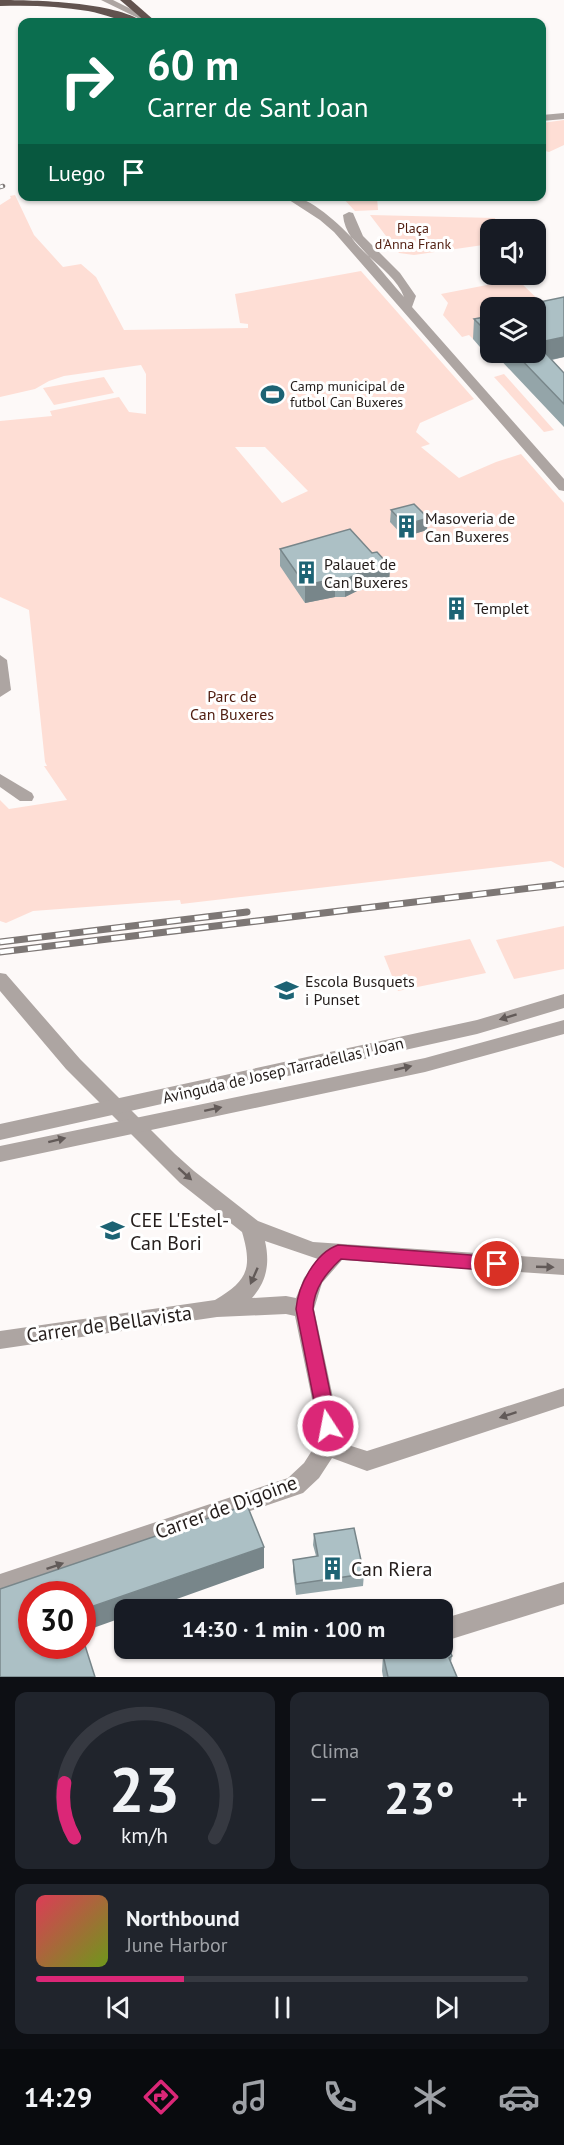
<!DOCTYPE html>
<html lang="es">
<head>
<meta charset="utf-8">
<style>
	body { margin:0; font-family:"PT Sans",sans-serif; background:#20242c; color:#f1f3f6; height:100vh; display:flex; flex-direction:column; font-size:22px; white-space:nowrap }
	* { box-sizing:border-box; margin:0 }
	p { font-size:20px; color:#9ea1a6 }
	.icon { flex:none; width:33px; height:33px; fill:none; stroke:currentColor; stroke-width:2; stroke-linecap:round; stroke-linejoin:round }
	.map { position:relative; height:1677px; overflow:hidden }
	.panel { display:flex; flex-direction:column; gap:15px; padding:15px; background:#0d0f14; flex:1 }
	.panel>* { flex:none }
	.banner { position:absolute; left:18px; top:18px; width:528px; height:183px; border-radius:12px; box-shadow:0 2px 4px #0004; background:#0b6e4f; color:#fff; overflow:hidden }
	.tools { position:absolute; left:480px; top:219px; display:grid; gap:12px }
	.tools a { display:grid; place-items:center; width:66px; height:66px; border-radius:12px; background:#171b24; box-shadow:0 2px 4px #0004; font-size:30px }
	.speed { position:absolute; left:18px; top:1581px; display:flex; gap:12px; font-size:30px; font-weight:700; text-align:center }
	.speed>* { display:grid; place-content:center; width:78px; height:78px; border-radius:50%; background:#171b24; box-shadow:0 2px 4px #0004; line-height:1 }
	.speed .limit { border:9px solid #d22; background:#fff; color:#111 }
	.pin { position:absolute; display:grid; place-items:center; width:51px; height:51px; color:#fff; margin:-26px; border:3px solid #fff; border-radius:50%; box-shadow:0 2px 6px #0007 }
	.me { position:absolute; width:66px; margin:-33px; rotate:349deg; stroke-linejoin:round; filter:drop-shadow(0 0 4px #0008) }
	.turn { display:flex; align-items:center; gap:21px; height:126px; padding:0 30px; font-size:27px }
	.turn .icon { width:78px; height:78px; stroke-width:2.5 }
	.turn b { display:block; font-size:42px; line-height:51px }
	.then { display:flex; align-items:center; height:57px; padding:0 30px; background:#0003; gap:12px; font-size:22px }
	.big { font-size:45px; font-weight:700; line-height:1.1 }
	.panel .tile { flex:1; display:flex; flex-direction:column; justify-content:center; gap:9px; min-width:0; padding:0 21px; border-radius:12px; background:#20242c }
	.panel .dial { align-items:center; gap:0 }
	.dial svg { height:156px; overflow:visible; fill:none; stroke:#363941; stroke-width:7; stroke-linecap:round; text-anchor:middle }
	.dial text { fill:#f1f3f6; stroke:none }
	.song { display:flex; align-items:center; gap:18px }
	.cover { width:72px; height:72px; border-radius:9px; background:linear-gradient(135deg,hsl(350 70% 55%),hsl(80 70% 35%)) }
	.played { height:6px; border-radius:3px; background:linear-gradient(90deg,#db2777 30%,#363941 30%) }
	.keys { display:flex; justify-content:space-around; direction:ltr }
	.heat { display:flex; justify-content:space-between; align-items:center; font-size:33px; direction:ltr }
	.panel .tiles { flex:1; display:grid; gap:15px; grid-template-columns:1fr 1fr }
	.tile:last-child { grid-column:span 2 }
	.trip { position:absolute; left:114px; top:1599px; width:339px; height:60px; border-radius:12px; background:#171b24; box-shadow:0 2px 4px #0004; font-weight:700; line-height:60px; text-align:center }
	.tab-bar { display:flex; height:96px; justify-content:space-around; align-items:center; background:#090b0e; color:#9ea1a6 }
	.tab-bar .icon { width:42px; height:42px }
	.tab-bar .active { color:#db2777 }
	.tab-bar b { font-size:27px; color:#f1f3f6 }
	.map>svg:first-child { display:block }
	.green { fill:#feded5; fill-rule:evenodd }
	.lines { fill:none; stroke-linecap:round; stroke-linejoin:round }
	.minor { fill:#ada5a2; fill-rule:evenodd }
	.tertiary { fill:#ada5a2; fill-rule:evenodd }
	.trunk { fill:#62534f; fill-rule:evenodd }
	.rail-far1-casing { stroke:#7d7775; stroke-width:4.5 }
	.rail-casing { stroke:#7d7775; stroke-width:7 }
	.rail-far1 { stroke:#fff; stroke-width:3; stroke-dasharray:8; stroke-linecap:butt }
	.rail { stroke:#fff; stroke-width:4.5; stroke-dasharray:14; stroke-linecap:butt }
	.wall { fill:#94a5a9 }
	.shaded-wall { fill:#78868a }
	.building { fill:#acc0c5; stroke:#78868a; stroke-width:1.5 }
	.oneway { fill:#625a58 }
	.route { fill:#db2777; stroke:#8e194d; stroke-width:1.5 }
	.labels { text-anchor:middle; dominant-baseline:central; stroke-width:6; stroke-linejoin:round; paint-order:stroke }
	.far-park-label { font-size:14px; fill:#501d0f; stroke:#fff }
	.far-poi-label { font-size:14px; fill:#241d1b; stroke:#fff; text-anchor:start }
	.poi-label { font-size:16px; fill:#241d1b; stroke:#fff; text-anchor:start }
	.park-label { font-size:16px; fill:#501d0f; stroke:#fff }
	.street-label { font-size:16px; fill:#241d1b; stroke:#fff }
	.near-poi-label { font-size:20px; fill:#241d1b; stroke:#fff; text-anchor:start }
	.near-street-label { font-size:20px; fill:#241d1b; stroke:#fff }
</style>
</head>
<body>
<div class="map">
<svg width="564" height="1677" viewBox="0 0 564 1677">
	<rect width="100%" height="100%" fill="#fdf9f8"/>
	<g class="green">
		<polygon points="564,120 564,145 549,152 542,150 542,123"/>
		<path d="M15,195L34,235L63,267L81,264L96,277L124,330L248,328V324L240,323L235,294L361,271L474,399L420,423L416,432L430,444L421,447L459,478L496,462L521,454L564,503V868L551,861L181,904L180,900L33,911L6,923L0,921V800L9,809L67,800L44,766H47L45,762L29,610L0,597V421L52,416L50,411L119,397L129,412L146,414V374L141,365L64,376L49,381L35,389L0,397V205L11,198L10,196ZM235,447H265L308,491L282,503Z"/>
		<polygon points="342,197 377,197 378,210 355,211"/>
		<polygon points="370,215 495,218 497,229 490,230 490,244 414,255 399,253"/>
		<polygon points="517,279 556,317 536,308 490,308 490,336 473,339 469,335 462,337 443,315 448,303 441,294"/>
		<polygon points="504,374 554,430 544,432 494,377"/>
		<polygon points="104,377 114,393 54,405 43,388"/>
		<polygon points="564,926 564,969 514,979 496,940"/>
		<polygon points="470,939 486,973 398,991 384,956"/>
	</g>
	<g class="lines">
		<g class="minor">
			<polygon points="564,113 564,119 542,121 542,115"/>
			<path d="M283,196C287,196 293,196 297,197C334,209 378,268 404,297C393,266 346,251 343,215L349,212L353,213L363,236L400,273L416,296L412,307L564,479V491L559,490L334,232L320,220Z"/>
			<polygon points="0,655 7,660 11,690 0,697"/>
			<polygon points="0,774 32,793 34,797 32,801 20,801 0,787"/>
			<path d="M0,973L6,974L80,1059L175,1154L194,1171L258,1221L313,1242L564,1259V1275L342,1260L322,1283L314,1309L341,1435L348,1445L367,1451L564,1388V1406L367,1471L332,1458L319,1478L303,1493L0,1596V1574L288,1478L304,1463L320,1438L295,1316L286,1314L217,1317L0,1349V1331L215,1300C247,1281 253,1269 242,1232L180,1183L66,1069L0,991ZM265,1241L318,1259L304,1278L296,1298L286,1296L252,1298C267,1281 270,1263 265,1241Z"/>
			<polygon points="564,1582 564,1604 442,1642 442,1619"/>
		</g>
		<g class="tertiary">
			<polygon points="101,0 113,0 157,22 146,22"/>
			<polygon points="564,994 564,1008 477,1034 0,1140 0,1124 477,1020"/>
			<polygon points="564,1020 564,1034 425,1072 0,1162 0,1146 425,1058"/>
		</g>
		<g class="trunk">
			<path d="M0,0C34,0 116,2 143,22C125,24 106,14 88,11C59,6 30,5 0,6Z"/>
			<polygon points="120,0 131,0 155,21 146,22"/>
		</g>
		<defs>
			<polyline id="rail-far1" points="0,187 3,186"/>
			<g id="rail">
				<polyline points="0,942 247,912"/>
				<polyline points="0,952 564,884"/>
			</g>
		</defs>
		<use href="#rail-far1" class="rail-far1-casing"/>
		<use href="#rail" class="rail-casing"/>
		<use href="#rail-far1" class="rail-far1"/>
		<use href="#rail" class="rail"/>
	</g>
	<g class="wall">
		<polygon points="490,316 490,352 536,352 564,357 552,360 564,373 564,427 494,353 487,355 473,339 474,319"/>
		<polygon points="391,510 427,530 404,537 390,522"/>
		<polygon points="280,549 372,553 390,566 389,583 357,591 345,597 335,597 305,603 280,566"/>
		<polygon points="314,1534 364,1574 363,1586 296,1595 293,1571 293,1560 316,1556 313,1545"/>
		<polygon points="383,1655 452,1656 451,1662 457,1677 383,1677 382,1671"/>
	</g>
	<g class="shaded-wall">
		<polygon points="489,334 490,334 490,352 494,352 494,353 487,355"/>
		<polygon points="564,337 564,357 534,363 536,343"/>
		<polygon points="428,518 427,530 404,537 405,525"/>
		<polygon points="390,566 389,583 357,591 345,597 345,580 357,574"/>
		<polygon points="335,579 335,597 305,603 305,585"/>
		<polygon points="264,1547 264,1568 146,1610 124,1610 124,1617 82,1632 82,1610"/>
	</g>
	<g class="building">
		<polygon points="564,297 564,337 536,343 564,373 564,404 514,352 536,352 536,308 511,308"/>
		<polygon points="490,316 490,334 489,334 474,319"/>
		<polygon points="414,504 428,518 405,525 391,510"/>
		<polygon points="350,529 372,553 377,552 390,566 357,574 345,580 335,579 305,585 280,549"/>
		<polygon points="247,1505 264,1547 82,1610 82,1594 32,1594 32,1646 82,1646 82,1636 95,1677 0,1677 0,1589"/>
		<polygon points="354,1528 364,1574 296,1584 293,1560 318,1556 314,1534"/>
		<polygon points="442,1634 443,1634 452,1656 449,1658 457,1677 388,1677 383,1655 402,1648 442,1648"/>
	</g>
	<defs><path id="oneway-solid" d="M-6-.8H1V-3.2L6.5 0L1 3.2V.8H-6Z" transform="scale(1.5)"/></defs>
	<g class="oneway">
		<use href="#oneway-solid" transform="translate(508 1017) rotate(163)"/>
		<use href="#oneway-solid" transform="translate(403 1068) rotate(-13)"/>
		<use href="#oneway-solid" transform="translate(213 1109) rotate(-12)"/>
		<use href="#oneway-solid" transform="translate(57 1140) rotate(-14)"/>
		<use href="#oneway-solid" transform="translate(185 1174) rotate(42)"/>
		<use href="#oneway-solid" transform="translate(545 1267) rotate(2)"/>
		<use href="#oneway-solid" transform="translate(254 1276) rotate(114)"/>
		<use href="#oneway-solid" transform="translate(508 1415) rotate(162)"/>
		<use href="#oneway-solid" transform="translate(55 1566) rotate(-19)"/>
	</g>
	<path class="route" d="M338,1245L497,1257L503,1259L505,1264L503,1269L497,1271L341,1259C326,1273 314,1288 313,1309L337,1426L335,1432L328,1435L322,1432L319,1426L296,1309C298,1286 315,1253 338,1245Z"/>
	<defs>
		<symbol id="stadium-bare" viewBox="-9 -9 18 18"><path d="M0-5a6.5 5 0 1 0 0 10a6.5 5 0 1 0 0-10ZM-3.5-1.8h7v3.6h-7Z" fill="#1d6374" stroke="#fff" stroke-width="2.5" paint-order="stroke"/></symbol>
		<symbol id="building-bare" viewBox="-9 -9 18 18"><path d="M-4-6H4V6H1V3H-1V6H-4ZM-2.5-4.3h1.7v1.8h-1.7ZM.8-4.3h1.7v1.8H.8ZM-2.5-1h1.7V.8h-1.7ZM.8-1h1.7V.8H.8Z" fill="#1d6374" stroke="#fff" stroke-width="2.5" paint-order="stroke"/></symbol>
		<symbol id="school-bare" viewBox="-9 -9 18 18"><path d="M0-5L7-2L0 1L-7-2ZM-4 1L0 2.5L4 1V4Q0 6-4 4Z" fill="#1d6374" stroke="#fff" stroke-width="2.5" paint-order="stroke"/></symbol>
	</defs>
	<g fill-rule="evenodd">
		<use href="#stadium-bare" x="256" y="378" width="33" height="33"/>
		<use href="#building-bare" x="390" y="510" width="33" height="33"/>
		<use href="#building-bare" x="290" y="556" width="33" height="33"/>
		<use href="#building-bare" x="440" y="592" width="33" height="33"/>
		<use href="#school-bare" x="270" y="974" width="33" height="33"/>
		<use href="#school-bare" x="96" y="1214" width="33" height="33"/>
		<use href="#building-bare" x="316" y="1552" width="33" height="33"/>
	</g>
	<g class="labels">
		<g class="far-park-label">
			<text x="413" y="228">Plaça<tspan x="413" dy="16">d'Anna Frank</tspan></text>
		</g>
		<g class="far-poi-label">
			<text x="290" y="386">Camp municipal de<tspan x="290" dy="16">futbol Can Buxeres</tspan></text>
		</g>
		<g class="poi-label">
			<text x="425" y="518">Masoveria de<tspan x="425" dy="18">Can Buxeres</tspan></text>
			<text x="324" y="564">Palauet de<tspan x="324" dy="18">Can Buxeres</tspan></text>
			<text x="474" y="608">Templet</text>
			<text x="305" y="981">Escola Busquets<tspan x="305" dy="18">i Punset</tspan></text>
		</g>
		<g class="park-label">
			<text x="232" y="696">Parc de<tspan x="232" dy="18">Can Buxeres</tspan></text>
		</g>
		<g class="street-label">
			<text transform="translate(283 1070) rotate(-13)">Avinguda de Josep Tarradellas i Joan</text>
		</g>
		<g class="near-poi-label">
			<text x="130" y="1220">CEE L'Estel-<tspan x="130" dy="23">Can Bori</tspan></text>
			<text x="351" y="1569">Can Riera</text>
		</g>
		<g class="near-street-label">
			<text transform="translate(109 1324) rotate(-8)">Carrer de Bellavista</text>
			<text transform="translate(226 1507) rotate(-20)">Carrer de Digoine</text>
		</g>
	</g>
</svg>
<div class="tools">
<a><svg class="icon" aria-label="sound" viewBox="0 0 24 24"><path d="M4 9h4l5-4v14l-5-4H4zM17 9q2 3 0 6"/></svg></a>
<a><svg class="icon" aria-label="layers" viewBox="0 0 24 24"><path d="M12 4l9 5-9 5-9-5zM3 14l9 5 9-5"/></svg></a>
</div>
<div class="speed"><div class="limit">30</div></div>
<div class="pin" style="left:497px;top:1264px;background:#d93025"><svg class="icon" aria-label="arrive" viewBox="0 0 24 24"><path d="M6 21V4h12l-3 4 3 4H6"/></svg></div>
<svg class="me" style="left:328px;top:1426px" viewBox="-20 -20 40 40"><circle r="17" fill="#db2777" stroke="#fff" stroke-width="3"/><path d="M0-11L8 9 0 5-8 9z" fill="#fff"/></svg>
<div class="trip">14:30 · 1 min · 100 m</div>
<div class="banner">
<div class="turn"><svg class="icon" aria-label="right" viewBox="0 0 24 24"><path d="M7 20v-9h11M14 6l5 5-5 5"/></svg><div><b>60 m</b>Carrer de Sant Joan</div></div>
<div class="then">Luego<svg class="icon" aria-label="arrive" viewBox="0 0 24 24"><path d="M6 21V4h12l-3 4 3 4H6"/></svg></div>
</div>
</div>
<section class="panel">
<div class="tiles">
<div class="tile dial"><svg viewBox="0 0 100 80">
<path d="M14 69A42 42 0 1 1 86 69"/>
<path d="M14 69A42 42 0 0 1 9 41" stroke="#db2777"/>
<text x="50" y="56" font-size="32" font-weight="700">23</text>
<text x="50" y="72" font-size="11">km/h</text>
</svg></div>
<div class="tile"><p>Clima</p>
<div class="heat"><a>−</a><b class="big">23°</b><a>+</a></div>
</div>
<div class="tile">
<div class="song"><i class="cover"></i><div><b>Northbound</b><p>June Harbor</p></div></div>
<div class="played"></div>
<div class="keys"><svg class="icon" aria-label="previous" viewBox="0 0 24 24"><path d="M18 5L8 12l10 7zM5 5v14"/></svg><svg class="icon" aria-label="pause" viewBox="0 0 24 24"><path d="M8 5v14M16 5v14"/></svg><svg class="icon" aria-label="next" viewBox="0 0 24 24"><path d="M6 5l10 7-10 7zM19 5v14"/></svg></div>
</div>
</div>
</section>
<nav class="tab-bar">
<b>14:29</b>
<svg class="icon active" aria-label="directions" viewBox="0 0 24 24"><path d="M12 3l9 9-9 9-9-9zM9 14v-3h6M13 9l2 2-2 2"/></svg>
<svg class="icon" aria-label="music" viewBox="0 0 24 24"><path d="M9 18V5l10-2v13"/><circle cx="6" cy="18" r="3"/><circle cx="16" cy="16" r="3"/></svg>
<svg class="icon" aria-label="phone" viewBox="0 0 24 24"><path d="M5 4h4l2 5-3 2q2 4 5 5l2-3 5 2v4C11 20 4 13 5 4z"/></svg>
<svg class="icon" aria-label="climate" viewBox="0 0 24 24"><path d="M12 3v18M4 7l16 10M4 17L20 7"/></svg>
<svg class="icon" aria-label="car" viewBox="0 0 24 24"><path d="M5 17H2v-5l4-1 3-4h7l3 4 3 1v5h-3M9 17h6M6 11h13"/><circle cx="7" cy="17" r="2"/><circle cx="17" cy="17" r="2"/></svg>
</nav>
</body>
</html>
